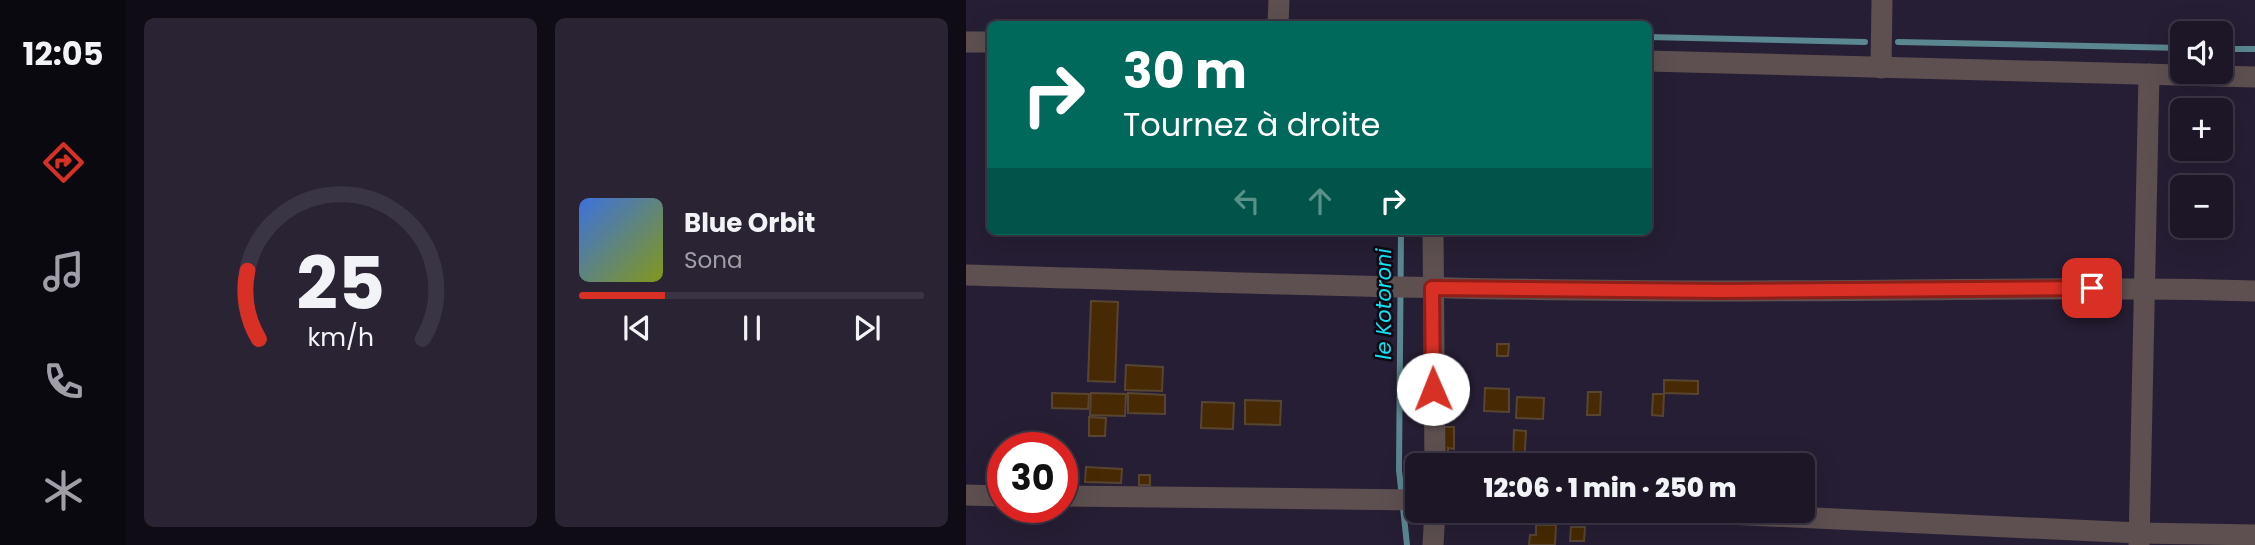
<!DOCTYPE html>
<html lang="fr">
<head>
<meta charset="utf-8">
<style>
	body { margin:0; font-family:Poppins,sans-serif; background:#292333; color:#f1f3f6; height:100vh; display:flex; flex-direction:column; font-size:26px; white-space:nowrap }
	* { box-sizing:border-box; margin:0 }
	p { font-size:23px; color:#a09fa7 }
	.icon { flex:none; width:38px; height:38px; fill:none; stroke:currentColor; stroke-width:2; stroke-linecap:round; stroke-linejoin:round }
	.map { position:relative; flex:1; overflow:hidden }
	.details { display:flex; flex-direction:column; gap:18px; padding:18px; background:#0f0c15; width:840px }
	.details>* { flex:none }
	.banner { position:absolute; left:21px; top:21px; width:665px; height:214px; border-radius:10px; box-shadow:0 7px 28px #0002,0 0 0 2px #3a3544; background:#00695c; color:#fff; overflow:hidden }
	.buttons { position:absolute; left:1204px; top:21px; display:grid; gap:14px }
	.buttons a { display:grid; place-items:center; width:63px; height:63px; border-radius:10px; background:#1c1627; box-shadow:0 7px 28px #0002,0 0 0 2px #3a3544; font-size:35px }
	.speed { position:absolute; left:21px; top:432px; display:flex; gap:14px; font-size:35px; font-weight:700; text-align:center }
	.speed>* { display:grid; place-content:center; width:91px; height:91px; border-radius:50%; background:#1c1627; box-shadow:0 7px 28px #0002,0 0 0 2px #3a3544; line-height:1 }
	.speed .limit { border:10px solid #d22; background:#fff; color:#111 }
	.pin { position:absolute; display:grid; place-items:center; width:60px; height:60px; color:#fff; margin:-30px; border-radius:14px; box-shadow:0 4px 10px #0006 }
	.me { position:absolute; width:77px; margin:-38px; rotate:359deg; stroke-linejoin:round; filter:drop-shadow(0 0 5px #0008) }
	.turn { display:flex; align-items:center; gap:24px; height:147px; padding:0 21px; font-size:32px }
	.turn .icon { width:91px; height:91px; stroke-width:2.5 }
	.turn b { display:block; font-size:49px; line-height:60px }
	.lanes { display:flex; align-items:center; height:66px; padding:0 21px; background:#0003; justify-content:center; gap:35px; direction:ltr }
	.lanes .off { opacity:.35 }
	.details .tile { flex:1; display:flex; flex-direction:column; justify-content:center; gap:10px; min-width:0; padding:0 24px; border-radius:10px; background:#292333 }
	.details .dial { align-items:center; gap:0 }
	.dial svg { height:182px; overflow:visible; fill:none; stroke:#3a3544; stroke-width:7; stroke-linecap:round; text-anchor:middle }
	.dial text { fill:#f1f3f6; stroke:none }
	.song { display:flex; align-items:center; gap:21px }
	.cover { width:84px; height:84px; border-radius:10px; background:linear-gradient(135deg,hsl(220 70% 55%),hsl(70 70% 35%)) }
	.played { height:7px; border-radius:4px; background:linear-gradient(90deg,#d93025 25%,#3a3544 25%) }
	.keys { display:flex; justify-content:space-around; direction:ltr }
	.details .tiles { flex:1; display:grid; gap:18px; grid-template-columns:repeat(2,1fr) }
	.trip { position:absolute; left:439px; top:453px; width:410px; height:70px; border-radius:10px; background:#1c1627; box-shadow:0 7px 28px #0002,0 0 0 2px #3a3544; font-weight:800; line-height:70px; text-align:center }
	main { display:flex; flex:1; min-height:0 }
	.tab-bar { display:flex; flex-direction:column; width:126px; justify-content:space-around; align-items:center; background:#0b0910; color:#a09fa7 }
	.tab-bar .icon { width:49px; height:49px }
	.tab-bar .selected { color:#d93025 }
	.tab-bar b { font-size:32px; color:#f1f3f6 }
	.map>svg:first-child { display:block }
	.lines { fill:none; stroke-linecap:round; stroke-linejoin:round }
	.stream { stroke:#5a8790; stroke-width:6 }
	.building { fill:#472a03; stroke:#584531; stroke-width:2 }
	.minor { stroke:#5e5050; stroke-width:21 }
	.route-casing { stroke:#8d1f18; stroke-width:18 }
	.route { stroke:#d93025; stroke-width:12 }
	.labels { text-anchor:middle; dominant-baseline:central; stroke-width:5; stroke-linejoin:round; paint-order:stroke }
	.water-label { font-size:21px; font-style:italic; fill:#12e1f2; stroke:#0d0a14 }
</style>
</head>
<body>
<main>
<nav class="tab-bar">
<b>12:05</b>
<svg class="icon selected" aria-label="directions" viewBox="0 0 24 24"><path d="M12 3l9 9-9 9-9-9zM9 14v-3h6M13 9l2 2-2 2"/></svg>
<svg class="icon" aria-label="music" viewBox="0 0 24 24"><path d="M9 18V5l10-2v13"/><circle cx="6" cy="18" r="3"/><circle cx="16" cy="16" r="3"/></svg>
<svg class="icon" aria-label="phone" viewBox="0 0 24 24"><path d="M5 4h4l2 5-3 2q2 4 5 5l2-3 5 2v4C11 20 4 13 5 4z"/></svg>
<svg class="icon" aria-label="climate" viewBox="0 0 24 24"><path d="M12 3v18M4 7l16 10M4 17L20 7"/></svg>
</nav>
<section class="details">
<div class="tiles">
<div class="tile dial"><svg viewBox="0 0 100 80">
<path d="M14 69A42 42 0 1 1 86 69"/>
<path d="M14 69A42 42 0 0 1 9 39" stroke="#d93025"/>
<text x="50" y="56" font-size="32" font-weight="700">25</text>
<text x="50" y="72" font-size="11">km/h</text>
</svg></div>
<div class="tile">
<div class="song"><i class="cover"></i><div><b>Blue Orbit</b><p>Sona</p></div></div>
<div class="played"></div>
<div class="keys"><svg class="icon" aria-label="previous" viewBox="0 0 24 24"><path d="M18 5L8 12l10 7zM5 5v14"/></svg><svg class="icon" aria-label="pause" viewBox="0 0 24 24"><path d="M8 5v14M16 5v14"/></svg><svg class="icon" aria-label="next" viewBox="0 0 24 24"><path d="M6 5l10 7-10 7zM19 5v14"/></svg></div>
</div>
</div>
</section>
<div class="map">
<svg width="1289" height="545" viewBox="0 0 1289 545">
	<rect width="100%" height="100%" fill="#261e34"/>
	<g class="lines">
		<g class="stream">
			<polyline points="682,37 899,42"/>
			<polyline points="932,42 1216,48"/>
			<polyline points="1255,49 1289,49"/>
			<polyline points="435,231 433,470 441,545"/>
		</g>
	</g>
	<g class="building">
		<polygon points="125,301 152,302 149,382 122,381"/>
		<polygon points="531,344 543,344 542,356 531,356"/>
		<polygon points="160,365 197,367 196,391 159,390"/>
		<polygon points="698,380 732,381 732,394 698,393"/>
		<polygon points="519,388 543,389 543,412 518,411"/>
		<polygon points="622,392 635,392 634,415 621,415"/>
		<polygon points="86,393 123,394 122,409 86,408"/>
		<polygon points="125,393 160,394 159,416 124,415"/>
		<polygon points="162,393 199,395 199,414 162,413"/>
		<polygon points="687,394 698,394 697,416 686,415"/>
		<polygon points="551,397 578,398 577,419 550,418"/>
		<polygon points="279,400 315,401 314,425 279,424"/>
		<polygon points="236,402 268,403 267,429 235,428"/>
		<polygon points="123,417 140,418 139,436 123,436"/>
		<polygon points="469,427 488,427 488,449 482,448 482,466 468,466"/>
		<polygon points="548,430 560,431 558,466 547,466"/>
		<polygon points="648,461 677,462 677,466 648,466"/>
		<polygon points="120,467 156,469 155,483 119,482"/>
		<rect x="173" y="475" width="11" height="10"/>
		<polygon points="570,525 590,525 589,545 563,545 564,535 570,535"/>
		<polygon points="605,527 619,527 618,541 604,541"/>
	</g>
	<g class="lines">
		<g class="minor">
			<polyline points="312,24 313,0"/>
			<polyline points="0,42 24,42"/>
			<polyline points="682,61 1289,77"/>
			<polyline points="915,68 916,0"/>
			<polyline points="467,231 469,466"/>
			<path d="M0,275C253,282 505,291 758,291C935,291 1112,286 1289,291"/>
			<polyline points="0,495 37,496"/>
			<polyline points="96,496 452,500"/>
			<polyline points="697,511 1173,533 1289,535"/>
			<polyline points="467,545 469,511"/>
			<polyline points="1173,545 1183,74"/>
		</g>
	</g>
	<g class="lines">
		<defs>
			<polyline id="route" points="467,389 466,288 757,291 1126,288"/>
		</defs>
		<use href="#route" class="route-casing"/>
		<use href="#route" class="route"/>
	</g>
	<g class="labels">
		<g class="water-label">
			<text transform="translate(417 304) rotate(-90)">le Kotoroni</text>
		</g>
	</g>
</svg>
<div class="buttons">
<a><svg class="icon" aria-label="sound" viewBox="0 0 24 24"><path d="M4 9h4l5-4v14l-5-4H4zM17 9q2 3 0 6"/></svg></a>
<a>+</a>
<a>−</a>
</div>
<div class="speed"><div class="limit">30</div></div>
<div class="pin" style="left:1126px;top:288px;background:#d93025"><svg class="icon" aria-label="arrive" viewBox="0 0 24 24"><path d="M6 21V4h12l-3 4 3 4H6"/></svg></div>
<svg class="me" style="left:467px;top:389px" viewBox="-20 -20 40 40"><circle r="19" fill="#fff"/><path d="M0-13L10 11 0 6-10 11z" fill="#d93025"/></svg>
<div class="trip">12:06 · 1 min · 250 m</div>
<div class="banner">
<div class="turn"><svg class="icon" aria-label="right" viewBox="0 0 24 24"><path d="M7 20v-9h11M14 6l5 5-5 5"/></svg><div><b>30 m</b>Tournez à droite</div></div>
<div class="lanes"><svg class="icon off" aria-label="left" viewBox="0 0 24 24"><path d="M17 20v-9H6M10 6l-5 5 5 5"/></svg><svg class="icon off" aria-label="ahead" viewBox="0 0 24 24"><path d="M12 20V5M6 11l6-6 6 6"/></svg><svg class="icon" aria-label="right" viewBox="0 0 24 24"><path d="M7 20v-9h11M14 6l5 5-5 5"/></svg></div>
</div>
</div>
</main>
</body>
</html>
